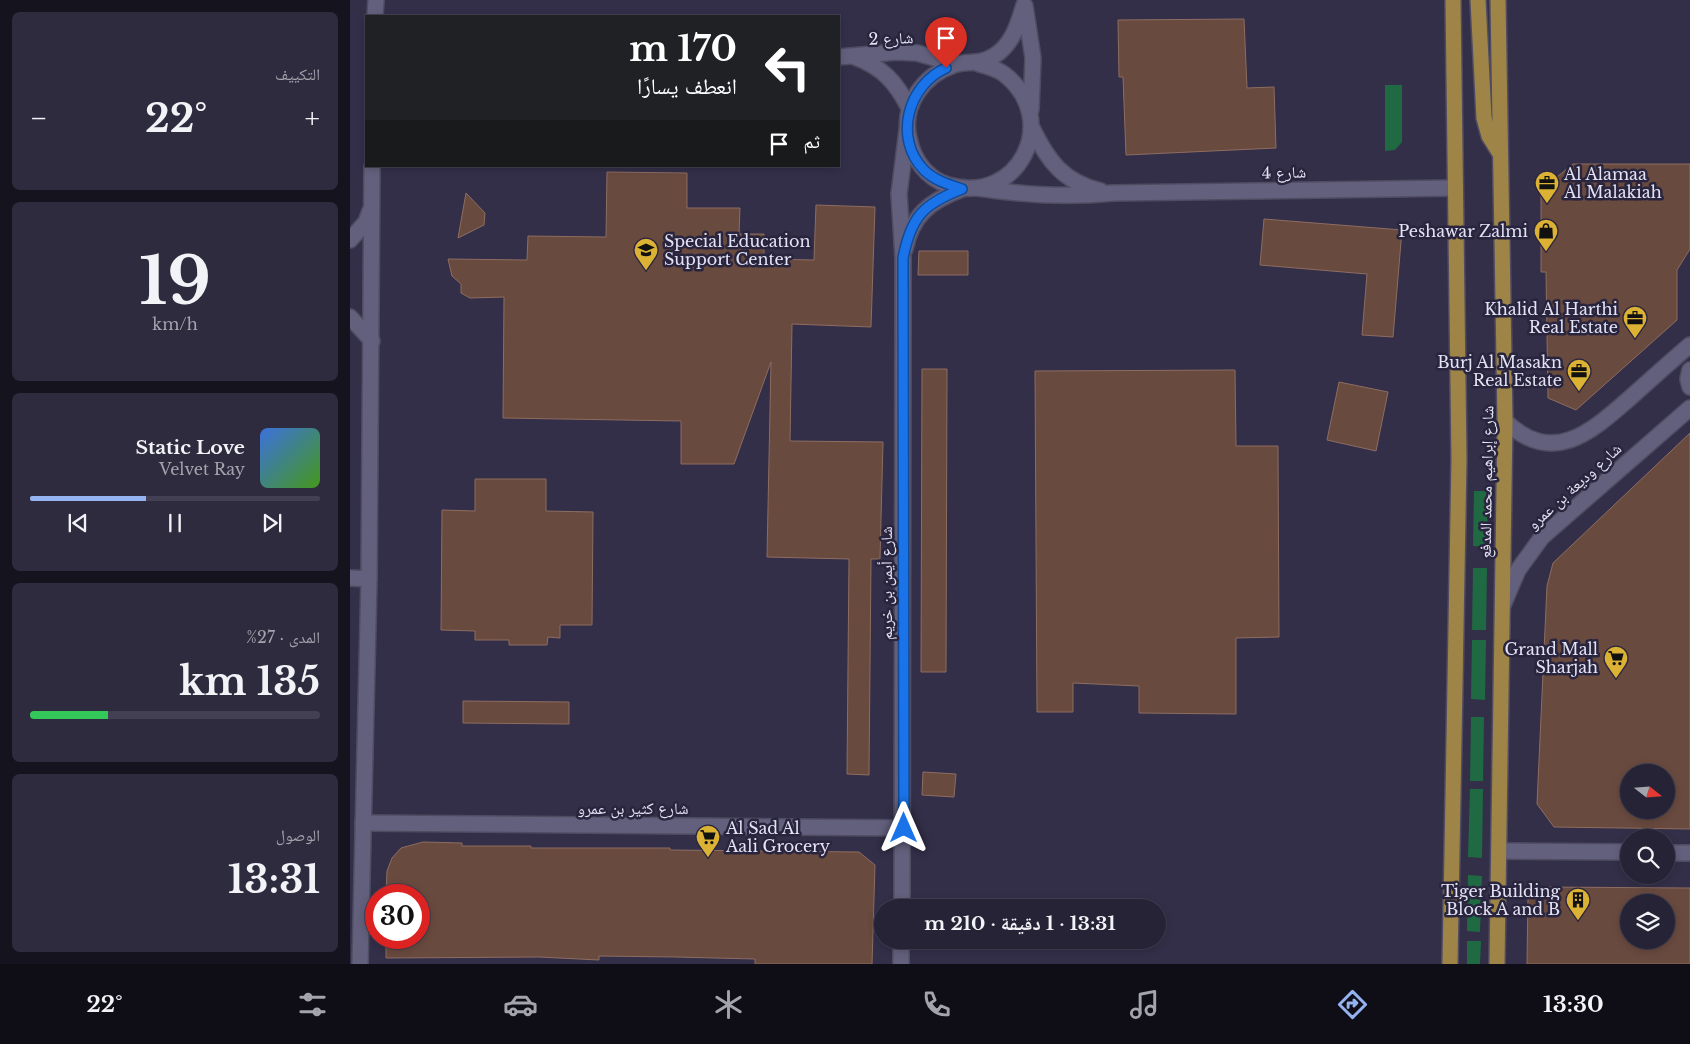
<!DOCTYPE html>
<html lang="ar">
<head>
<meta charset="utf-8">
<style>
	body { margin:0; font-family:"Libre Baskerville","Noto Naskh Arabic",serif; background:#2e2b3f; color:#f1f3f6; direction:rtl; height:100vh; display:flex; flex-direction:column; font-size:19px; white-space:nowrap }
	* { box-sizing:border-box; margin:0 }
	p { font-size:16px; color:#a4a4ad }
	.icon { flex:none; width:28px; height:28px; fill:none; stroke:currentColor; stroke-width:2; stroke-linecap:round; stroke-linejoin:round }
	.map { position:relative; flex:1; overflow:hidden; direction:ltr }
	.panel { display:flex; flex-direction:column; gap:12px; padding:12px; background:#15131e; width:350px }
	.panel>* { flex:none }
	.guide { position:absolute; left:15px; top:15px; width:475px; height:152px; border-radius:0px; box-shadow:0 2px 8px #0003,0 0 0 1px #424052; direction:rtl; background:#202124; color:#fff; overflow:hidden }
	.needle { width:32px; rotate:107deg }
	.buttons { position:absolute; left:1270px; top:764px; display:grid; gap:10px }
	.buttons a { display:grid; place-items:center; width:55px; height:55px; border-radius:50%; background:#262337; box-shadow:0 2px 8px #0003,0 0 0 1px #424052; font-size:25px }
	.speed { position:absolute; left:15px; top:884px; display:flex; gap:10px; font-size:25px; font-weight:700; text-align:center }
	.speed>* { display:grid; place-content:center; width:65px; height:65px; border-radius:50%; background:#262337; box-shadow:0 2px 8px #0003,0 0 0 1px #424052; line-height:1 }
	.speed .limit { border:8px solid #d22; background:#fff; color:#111 }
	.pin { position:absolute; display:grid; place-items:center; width:42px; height:42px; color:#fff; margin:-51px -21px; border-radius:50% 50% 50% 0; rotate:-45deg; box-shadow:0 0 5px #0007 }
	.pin .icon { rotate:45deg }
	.me { position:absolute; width:55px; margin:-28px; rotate:0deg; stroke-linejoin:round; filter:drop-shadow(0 0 4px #0008) }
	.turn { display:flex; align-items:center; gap:18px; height:105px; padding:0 20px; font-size:22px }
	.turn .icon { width:65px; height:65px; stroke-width:2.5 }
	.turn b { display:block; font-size:35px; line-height:42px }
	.then { display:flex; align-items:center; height:48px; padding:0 20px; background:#0003; gap:10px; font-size:19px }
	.big { font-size:38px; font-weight:700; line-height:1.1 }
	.panel .card { flex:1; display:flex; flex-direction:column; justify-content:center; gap:8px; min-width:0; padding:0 18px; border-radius:8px; background:#2e2b3f }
	.panel .dial { align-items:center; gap:0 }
	.dial b { font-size:65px; line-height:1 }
	.song { display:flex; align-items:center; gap:15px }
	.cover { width:60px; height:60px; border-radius:8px; background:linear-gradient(135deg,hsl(220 70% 55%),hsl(100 70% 35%)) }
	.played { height:5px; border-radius:2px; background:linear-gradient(90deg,#95b2f1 40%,#424052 40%) }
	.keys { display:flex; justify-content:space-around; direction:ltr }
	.heat { display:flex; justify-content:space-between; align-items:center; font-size:28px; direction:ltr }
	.charge { height:8px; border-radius:4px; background:linear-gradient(90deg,#34c759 27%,#424052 0) }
	.trip { position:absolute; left:524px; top:899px; width:292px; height:50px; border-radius:25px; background:#262337; box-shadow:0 2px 8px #0003,0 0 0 1px #424052; font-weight:700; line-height:50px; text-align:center; direction:rtl }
	.dock { display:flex; height:80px; justify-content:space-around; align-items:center; background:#0f0e16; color:#a4a4ad }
	.dock .icon { width:35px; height:35px }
	.dock .active { color:#95b2f1 }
	.dock b { font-size:22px; color:#f1f3f6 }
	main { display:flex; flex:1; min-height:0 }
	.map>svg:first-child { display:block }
	.green { fill:#1f6a42 }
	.building { fill:#694a3f; stroke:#8e6d61; fill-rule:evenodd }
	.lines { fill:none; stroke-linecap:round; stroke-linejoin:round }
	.minor-casing { stroke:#4f4c62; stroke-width:18 }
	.major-casing { stroke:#4f4c62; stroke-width:18 }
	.minor { stroke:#63607d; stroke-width:15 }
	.major { stroke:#9e8547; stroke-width:15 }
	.route-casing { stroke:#114b97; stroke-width:12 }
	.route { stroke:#1a73e8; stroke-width:9 }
	.labels { text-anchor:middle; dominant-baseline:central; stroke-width:5; stroke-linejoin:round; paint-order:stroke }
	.street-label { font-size:16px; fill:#e4e3f4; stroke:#29253e }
	.poi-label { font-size:16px; fill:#e4e3f4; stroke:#29253e; text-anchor:end }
</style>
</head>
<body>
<main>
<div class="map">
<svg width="1340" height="964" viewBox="0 0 1340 964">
	<rect width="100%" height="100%" fill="#332f49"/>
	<g class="green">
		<polygon points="1035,85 1052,85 1052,142 1045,150 1035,151"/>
		<polygon points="1124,491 1138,491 1137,547 1123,546"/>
		<polygon points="1123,568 1137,568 1136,630 1122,630"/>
		<polygon points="1122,640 1136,640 1135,700 1121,699"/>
		<polygon points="1121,717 1134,717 1133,781 1120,781"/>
		<polygon points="1120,789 1133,789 1132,858 1118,857"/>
		<polygon points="1118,875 1132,876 1130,932 1117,931"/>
		<polygon points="1117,941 1131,941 1130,964 1117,964"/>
	</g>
	<g class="building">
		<polygon points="894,19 897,88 924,87 926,148 776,155 773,77 769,77 768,20"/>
		<polygon points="1223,164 1340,164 1340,249 1327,270 1327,320 1226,410 1198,398 1196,272 1191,272 1191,190"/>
		<polygon points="257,172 337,173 337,208 390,208 389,234 414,234 414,259 464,260 466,205 525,207 521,327 442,324 440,441 533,442 530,559 521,559 519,775 497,774 499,559 417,557 421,362 384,464 331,464 331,421 153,418 154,297 120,298 111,293 111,284 102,276 98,259 177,260 178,236 256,237"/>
		<polygon points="116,193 135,213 134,225 108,238"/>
		<polygon points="914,219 1052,230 1043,337 1012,335 1017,274 910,265"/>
		<polygon points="569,251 618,251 618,275 568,275"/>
		<polygon points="572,369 597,369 596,672 571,672"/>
		<polygon points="885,370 886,446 928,446 929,637 886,638 886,714 789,713 789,686 723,683 723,712 687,712 685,371"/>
		<polygon points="989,382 1038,392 1026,451 977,440"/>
		<path d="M1340,433V829L1204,827L1187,804L1197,586L1203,563ZM1279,772H1316V810H1279Z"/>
		<polygon points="125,479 196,479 196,511 243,512 242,625 210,625 210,638 198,637 197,645 159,645 159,640 125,640 125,631 91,630 92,510 125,511"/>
		<polygon points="113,701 219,702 219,724 113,723"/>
		<polygon points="573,772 606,774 604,797 572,795"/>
		<polygon points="73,842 112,843 112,846 181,846 181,848 320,848 320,850 509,852 525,865 522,964 405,964 405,959 325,957 249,956 249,960 189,957 36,958 36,938 69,938 69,895 36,895 37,871 42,858 51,848"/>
		<path d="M1191,887L1340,888V964H1177L1178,894ZM1279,902H1316V940H1279Z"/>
	</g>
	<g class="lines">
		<defs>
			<g id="minor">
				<polyline points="675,6 683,58 681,110"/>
				<polyline points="25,16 26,0"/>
				<polyline points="489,57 546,52 567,53 606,64"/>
				<path d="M505,57C532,67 546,82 559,108"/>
				<path d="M629,64C637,66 647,69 654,74C712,119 669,206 598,185C576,178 563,159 559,138C551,105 574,75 604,65C619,60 627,66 644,56C662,45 668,25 674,5"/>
				<path d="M682,128C698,161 713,182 751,191"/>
				<path d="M628,188C674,195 717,198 763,193L1105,188"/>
				<polyline points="0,240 16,222 20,211"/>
				<path d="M555,249C562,215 580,201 612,189"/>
				<polyline points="0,317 22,341"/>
				<polyline points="1340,370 1338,379 1340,387"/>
				<path d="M1155,421C1203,467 1241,432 1280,398C1300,380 1320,362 1340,345"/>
				<polyline points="0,578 19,579"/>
				<polyline points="1153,605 1168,570 1192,537 1340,408"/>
				<polyline points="13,823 554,828"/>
				<polyline points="1149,851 1279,852"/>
				<polyline points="1316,853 1340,853"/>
				<polyline points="552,908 553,315 553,258 549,194 557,130"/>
				<polyline points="10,964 19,579 22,166"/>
				<polyline points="551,964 551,940"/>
			</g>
			<g id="major">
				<polyline points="1128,0 1134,118 1139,136 1149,152"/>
				<polyline points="1100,964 1109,459 1103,0"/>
				<polyline points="1147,964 1155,421 1148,0"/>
			</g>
		</defs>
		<use href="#minor" class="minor-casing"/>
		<use href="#major" class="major-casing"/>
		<use href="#minor" class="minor"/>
		<use href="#major" class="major"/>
	</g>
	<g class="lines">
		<defs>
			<path id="route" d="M554,828L553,258C561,217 573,204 612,189C597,184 584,180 574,170C543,138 558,85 596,68"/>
		</defs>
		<use href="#route" class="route-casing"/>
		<use href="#route" class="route"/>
	</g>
	<defs>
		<symbol id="office-pin" viewBox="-11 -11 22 30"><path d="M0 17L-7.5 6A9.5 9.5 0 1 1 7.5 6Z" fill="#dbb233" stroke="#29253e"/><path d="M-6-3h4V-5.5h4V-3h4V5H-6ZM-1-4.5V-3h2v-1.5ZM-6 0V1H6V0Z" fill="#111"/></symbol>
		<symbol id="shop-pin" viewBox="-11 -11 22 30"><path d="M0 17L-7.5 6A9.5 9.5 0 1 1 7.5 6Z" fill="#dbb233" stroke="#29253e"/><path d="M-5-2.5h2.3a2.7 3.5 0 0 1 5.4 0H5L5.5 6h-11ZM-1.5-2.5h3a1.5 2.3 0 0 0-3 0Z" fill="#111"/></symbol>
		<symbol id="school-pin" viewBox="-11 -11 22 30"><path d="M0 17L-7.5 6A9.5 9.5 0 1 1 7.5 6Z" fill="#dbb233" stroke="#29253e"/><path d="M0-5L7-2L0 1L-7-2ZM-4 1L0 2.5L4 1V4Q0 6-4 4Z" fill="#111"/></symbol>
		<symbol id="supermarket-pin" viewBox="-11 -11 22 30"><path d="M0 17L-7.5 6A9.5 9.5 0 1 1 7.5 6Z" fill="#dbb233" stroke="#29253e"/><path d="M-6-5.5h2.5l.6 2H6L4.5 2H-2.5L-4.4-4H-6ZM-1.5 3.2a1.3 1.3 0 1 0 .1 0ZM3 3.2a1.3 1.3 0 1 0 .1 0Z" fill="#111"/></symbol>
		<symbol id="building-pin" viewBox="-11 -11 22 30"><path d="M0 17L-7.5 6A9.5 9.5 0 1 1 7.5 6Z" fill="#dbb233" stroke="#29253e"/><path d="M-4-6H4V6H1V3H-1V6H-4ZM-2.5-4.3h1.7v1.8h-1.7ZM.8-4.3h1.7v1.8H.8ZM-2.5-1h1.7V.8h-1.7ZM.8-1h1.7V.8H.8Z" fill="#111"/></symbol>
	</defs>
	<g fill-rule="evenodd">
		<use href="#office-pin" x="1183" y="169" width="28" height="38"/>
		<use href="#shop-pin" x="1182" y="217" width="28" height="38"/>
		<use href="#school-pin" x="282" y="236" width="28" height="38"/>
		<use href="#office-pin" x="1271" y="304" width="28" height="38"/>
		<use href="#office-pin" x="1215" y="357" width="28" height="38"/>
		<use href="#supermarket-pin" x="1252" y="644" width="28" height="38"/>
		<use href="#supermarket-pin" x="344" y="823" width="28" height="38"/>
		<use href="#building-pin" x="1214" y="886" width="28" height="38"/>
	</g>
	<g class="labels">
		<g class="street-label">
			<text transform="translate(541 38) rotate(-2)">شارع 2</text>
			<text transform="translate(934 172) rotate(-1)">شارع 4</text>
			<text transform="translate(1136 482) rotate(-89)">شارع إبراهيم محمد المدفع</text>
			<text transform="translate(1224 486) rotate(-42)">شارع وديعة بن عمرو</text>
			<text transform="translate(536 583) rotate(-90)">شارع أيمن بن خريم</text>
			<text x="283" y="808">شارع كثير بن عمرو</text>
		</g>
		<g class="poi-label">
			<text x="1214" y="174" text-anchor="start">Al Alamaa<tspan x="1214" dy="18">Al Malakiah</tspan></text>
			<text x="1178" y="231">Peshawar Zalmi</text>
			<text x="314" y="241" text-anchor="start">Special Education<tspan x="314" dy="18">Support Center</tspan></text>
			<text x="1268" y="309">Khalid Al Harthi<tspan x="1268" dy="18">Real Estate</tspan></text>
			<text x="1212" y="362">Burj Al Masakn<tspan x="1212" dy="18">Real Estate</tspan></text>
			<text x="1248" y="649">Grand Mall<tspan x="1248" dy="18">Sharjah</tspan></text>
			<text x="376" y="828" text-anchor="start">Al Sad Al<tspan x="376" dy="18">Aali Grocery</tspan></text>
			<text x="1210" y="891">Tiger Building<tspan x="1210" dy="18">Block A and B</tspan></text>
		</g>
	</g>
</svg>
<div class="buttons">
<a><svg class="needle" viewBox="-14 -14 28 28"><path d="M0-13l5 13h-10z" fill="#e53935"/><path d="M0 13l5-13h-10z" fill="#a4a4ad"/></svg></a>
<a><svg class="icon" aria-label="search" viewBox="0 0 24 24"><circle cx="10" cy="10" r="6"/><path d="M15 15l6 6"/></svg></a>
<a><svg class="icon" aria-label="layers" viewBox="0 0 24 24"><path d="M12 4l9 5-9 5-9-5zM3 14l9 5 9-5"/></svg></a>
</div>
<div class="speed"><div class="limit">30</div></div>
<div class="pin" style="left:596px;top:68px;background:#d93025"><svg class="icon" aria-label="arrive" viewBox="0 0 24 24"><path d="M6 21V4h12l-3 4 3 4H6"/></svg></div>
<svg class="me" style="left:554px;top:828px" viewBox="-20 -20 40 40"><path d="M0-17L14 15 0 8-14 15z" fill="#1a73e8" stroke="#fff" stroke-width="4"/></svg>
<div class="trip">13:31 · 1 دقيقة · 210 m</div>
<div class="guide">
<div class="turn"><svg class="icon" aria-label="left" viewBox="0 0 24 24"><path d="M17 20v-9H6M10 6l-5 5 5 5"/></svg><div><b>170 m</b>انعطف يسارًا</div></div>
<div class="then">ثم<svg class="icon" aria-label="arrive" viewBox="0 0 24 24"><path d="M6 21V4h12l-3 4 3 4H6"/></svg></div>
</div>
</div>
<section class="panel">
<div class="card"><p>التكييف</p>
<div class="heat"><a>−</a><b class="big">22°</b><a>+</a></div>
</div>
<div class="card dial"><b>19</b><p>km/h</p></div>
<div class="card">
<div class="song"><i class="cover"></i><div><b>Static Love</b><p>Velvet Ray</p></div></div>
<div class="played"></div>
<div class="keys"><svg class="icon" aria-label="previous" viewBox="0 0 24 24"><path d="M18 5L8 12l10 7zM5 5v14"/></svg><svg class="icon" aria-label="pause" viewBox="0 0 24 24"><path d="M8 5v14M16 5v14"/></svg><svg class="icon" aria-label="next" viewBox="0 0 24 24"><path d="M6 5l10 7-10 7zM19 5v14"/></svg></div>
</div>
<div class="card"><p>المدى · 27%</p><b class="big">135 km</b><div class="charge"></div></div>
<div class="card"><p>الوصول</p><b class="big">13:31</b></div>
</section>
</main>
<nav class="dock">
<b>13:30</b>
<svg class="icon active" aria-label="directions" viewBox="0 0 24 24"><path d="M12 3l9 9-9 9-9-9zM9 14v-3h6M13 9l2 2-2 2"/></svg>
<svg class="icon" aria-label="music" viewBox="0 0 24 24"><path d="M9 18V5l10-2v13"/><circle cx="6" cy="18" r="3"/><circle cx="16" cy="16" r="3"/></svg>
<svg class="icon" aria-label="phone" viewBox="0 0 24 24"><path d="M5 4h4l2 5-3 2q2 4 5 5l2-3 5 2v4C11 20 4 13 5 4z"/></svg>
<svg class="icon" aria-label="climate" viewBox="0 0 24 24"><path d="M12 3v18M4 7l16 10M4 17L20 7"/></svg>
<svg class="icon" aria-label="car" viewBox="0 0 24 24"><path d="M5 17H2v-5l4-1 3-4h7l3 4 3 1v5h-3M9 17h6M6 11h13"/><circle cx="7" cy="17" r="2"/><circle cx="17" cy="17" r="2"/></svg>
<svg class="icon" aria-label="filters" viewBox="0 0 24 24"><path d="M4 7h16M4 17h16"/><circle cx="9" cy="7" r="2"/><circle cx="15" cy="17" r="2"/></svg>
<b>22°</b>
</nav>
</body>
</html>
